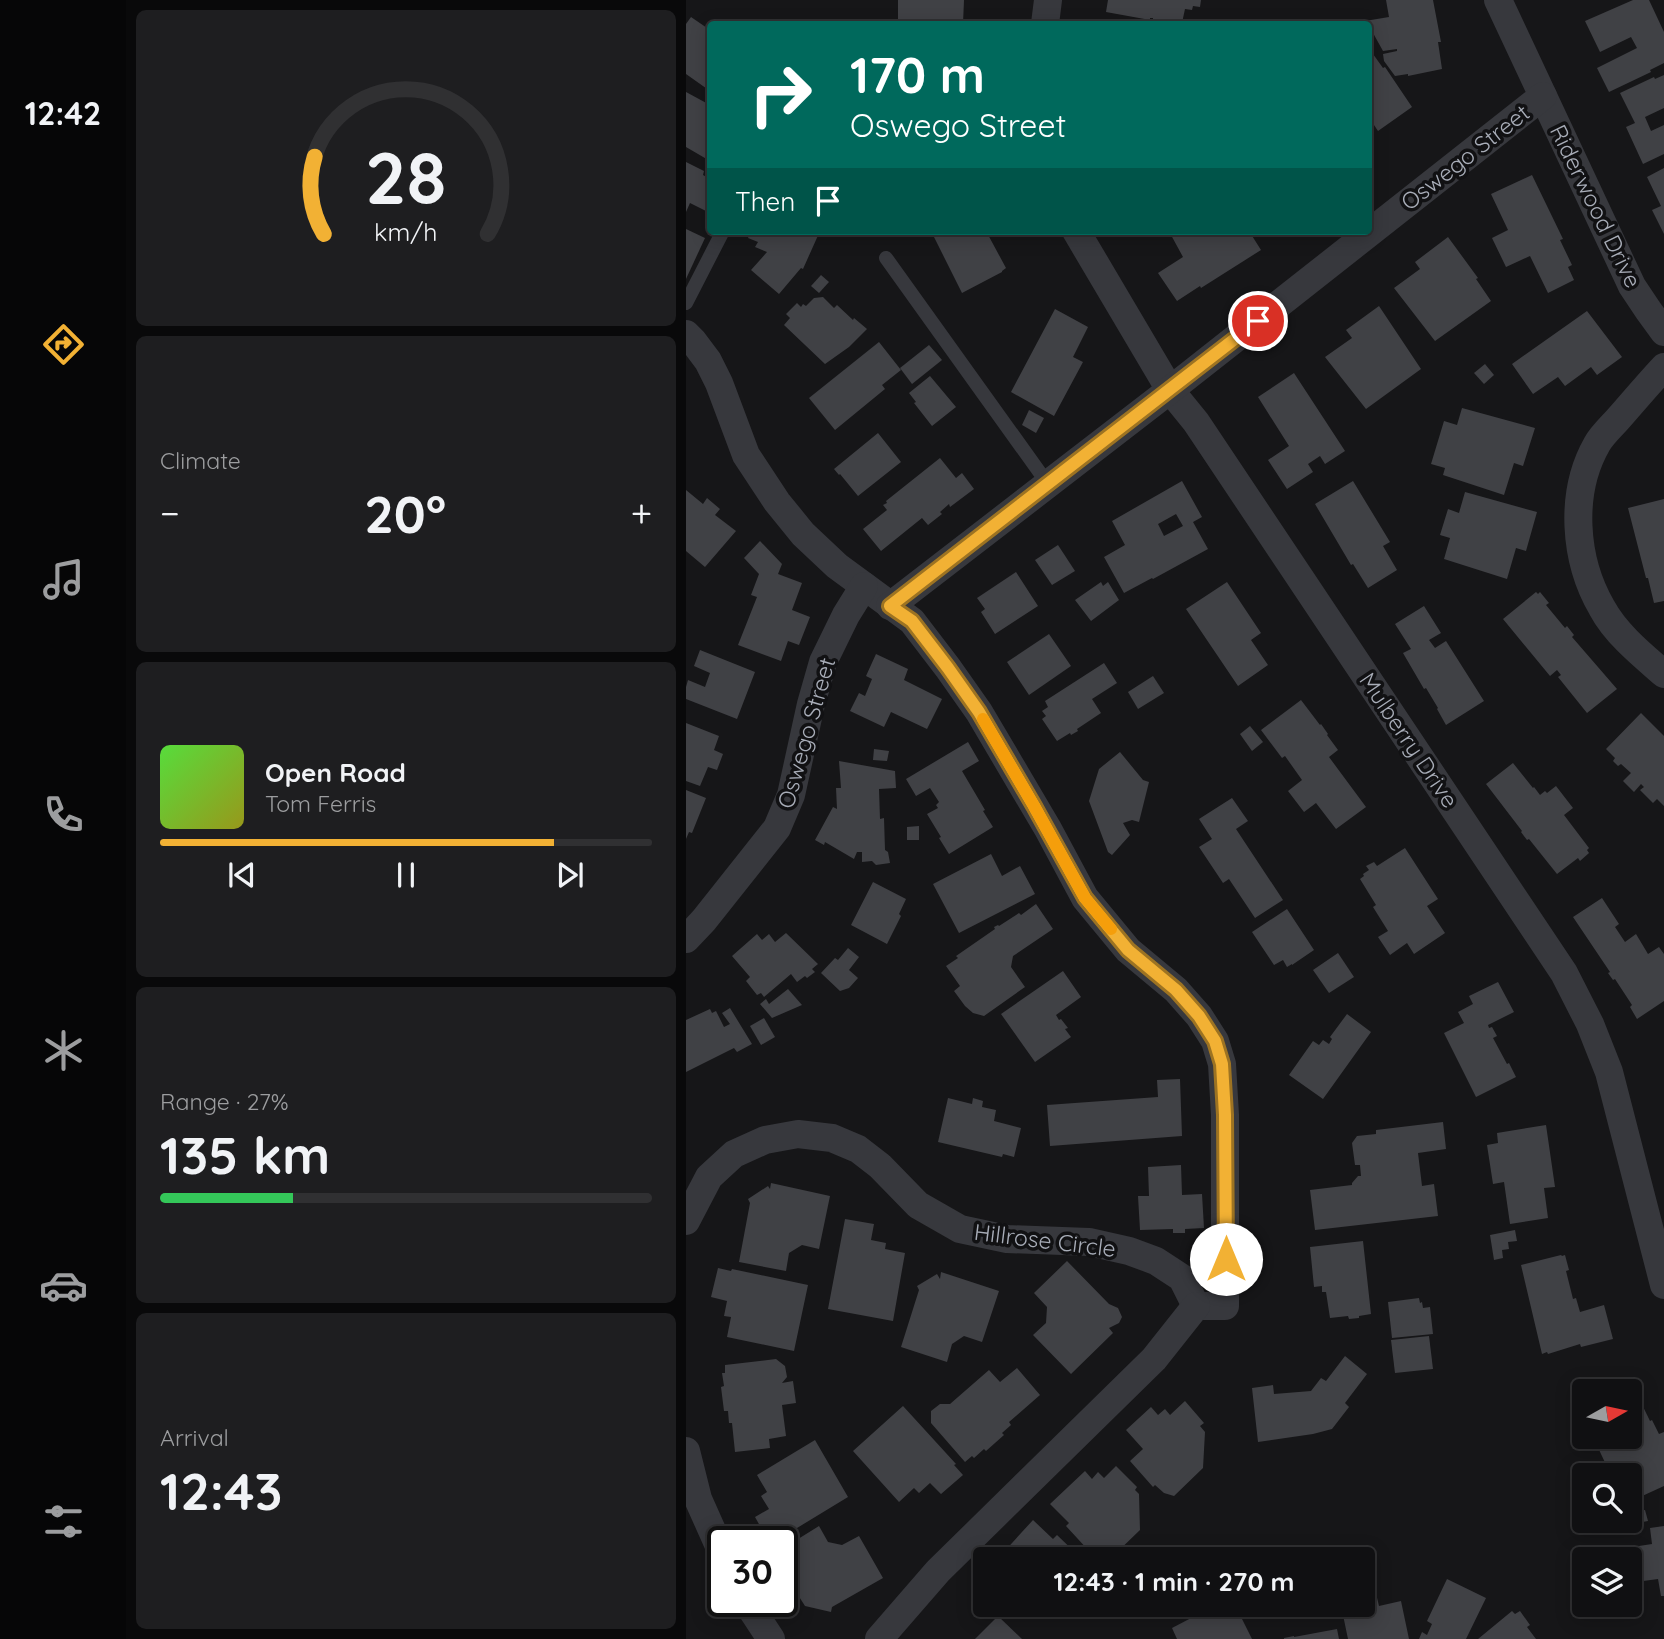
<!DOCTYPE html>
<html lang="en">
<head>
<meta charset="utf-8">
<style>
	body { margin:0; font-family:Quicksand,sans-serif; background:#1e1e20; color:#f1f3f6; height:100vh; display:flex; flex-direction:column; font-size:26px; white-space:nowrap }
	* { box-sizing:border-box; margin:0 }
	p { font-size:23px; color:#9c9d9f }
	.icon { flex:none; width:38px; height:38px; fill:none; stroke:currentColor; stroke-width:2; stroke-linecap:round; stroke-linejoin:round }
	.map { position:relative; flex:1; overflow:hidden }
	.side { display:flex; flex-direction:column; gap:10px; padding:10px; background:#09090a; width:560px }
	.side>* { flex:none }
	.hud { position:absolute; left:21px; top:21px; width:665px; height:214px; border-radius:7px; box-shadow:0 4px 18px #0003,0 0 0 2px #303032; background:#00695c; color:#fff; overflow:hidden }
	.needle { width:46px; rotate:81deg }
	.controls { position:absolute; left:886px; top:1379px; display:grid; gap:14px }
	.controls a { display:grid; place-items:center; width:70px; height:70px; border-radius:7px; background:#101012; box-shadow:0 4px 18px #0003,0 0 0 2px #303032; font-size:35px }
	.speed { position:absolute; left:21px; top:1526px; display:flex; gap:14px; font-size:35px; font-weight:700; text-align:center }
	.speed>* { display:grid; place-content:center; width:91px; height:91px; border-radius:50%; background:#101012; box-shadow:0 4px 18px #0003,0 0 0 2px #303032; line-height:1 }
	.speed .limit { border:4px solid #111; border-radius:10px; background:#fff; color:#111 }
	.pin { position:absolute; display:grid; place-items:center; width:60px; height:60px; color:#fff; margin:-30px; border:4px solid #fff; border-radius:50%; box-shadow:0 2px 7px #0007 }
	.me { position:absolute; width:77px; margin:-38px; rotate:0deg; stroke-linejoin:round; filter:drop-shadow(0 0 5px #0008) }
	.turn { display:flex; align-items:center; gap:24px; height:147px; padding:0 28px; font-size:32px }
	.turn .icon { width:91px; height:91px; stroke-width:2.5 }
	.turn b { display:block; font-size:49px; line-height:60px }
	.then { display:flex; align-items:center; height:66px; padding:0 28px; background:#0003; gap:14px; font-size:26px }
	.big { font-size:52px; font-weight:800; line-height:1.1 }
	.side .card { flex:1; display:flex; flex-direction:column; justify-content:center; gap:10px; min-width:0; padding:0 24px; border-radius:10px; background:#1e1e20 }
	.side .dial { align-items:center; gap:0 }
	.dial svg { height:182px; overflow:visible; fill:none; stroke:#303032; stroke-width:7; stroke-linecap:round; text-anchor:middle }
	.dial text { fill:#f1f3f6; stroke:none }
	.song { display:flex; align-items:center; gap:21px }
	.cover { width:84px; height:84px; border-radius:10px; background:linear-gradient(135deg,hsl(110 70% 55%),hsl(60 70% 35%)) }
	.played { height:7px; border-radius:4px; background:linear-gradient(90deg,#f2b134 80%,#303032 80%) }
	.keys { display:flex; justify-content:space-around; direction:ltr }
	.heat { display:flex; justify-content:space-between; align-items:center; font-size:38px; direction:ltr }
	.charge { height:10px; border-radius:5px; background:linear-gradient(90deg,#34c759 27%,#303032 0) }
	.trip { position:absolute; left:287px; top:1547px; width:402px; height:70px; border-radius:7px; background:#101012; box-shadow:0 4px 18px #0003,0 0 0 2px #303032; font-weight:800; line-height:70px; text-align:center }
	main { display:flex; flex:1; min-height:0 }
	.menu { display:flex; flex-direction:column; width:126px; justify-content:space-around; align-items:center; background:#060607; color:#9c9d9f }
	.menu .icon { width:49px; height:49px }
	.menu .current { color:#f2b134 }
	.menu b { font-size:32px; color:#f1f3f6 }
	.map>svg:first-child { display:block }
	.building { fill:#404145; fill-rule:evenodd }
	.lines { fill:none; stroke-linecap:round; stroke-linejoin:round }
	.service { stroke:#37383d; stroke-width:14 }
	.minor { stroke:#37383d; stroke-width:28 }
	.route-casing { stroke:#9d7322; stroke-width:18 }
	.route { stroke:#f2b134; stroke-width:12 }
	.slow { stroke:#f59e0b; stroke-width:12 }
	.labels { text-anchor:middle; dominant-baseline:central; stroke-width:7; stroke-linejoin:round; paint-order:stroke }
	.street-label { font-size:23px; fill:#a8adb8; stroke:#111113 }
</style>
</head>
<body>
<main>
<nav class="menu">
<b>12:42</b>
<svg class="icon current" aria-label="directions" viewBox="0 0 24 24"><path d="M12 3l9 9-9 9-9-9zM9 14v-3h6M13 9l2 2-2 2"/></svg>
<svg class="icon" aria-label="music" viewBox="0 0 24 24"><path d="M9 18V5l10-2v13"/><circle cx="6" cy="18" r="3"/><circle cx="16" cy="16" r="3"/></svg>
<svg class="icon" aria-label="phone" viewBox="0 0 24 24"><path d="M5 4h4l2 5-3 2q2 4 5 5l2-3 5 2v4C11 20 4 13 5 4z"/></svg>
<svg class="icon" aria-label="climate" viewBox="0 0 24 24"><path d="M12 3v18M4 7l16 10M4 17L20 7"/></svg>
<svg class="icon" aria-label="car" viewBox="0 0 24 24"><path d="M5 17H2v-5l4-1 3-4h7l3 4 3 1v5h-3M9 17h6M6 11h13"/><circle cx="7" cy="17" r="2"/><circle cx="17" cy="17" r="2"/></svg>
<svg class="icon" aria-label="filters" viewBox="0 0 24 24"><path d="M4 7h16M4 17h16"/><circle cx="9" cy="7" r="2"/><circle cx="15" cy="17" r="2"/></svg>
</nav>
<section class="side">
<div class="card dial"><svg viewBox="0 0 100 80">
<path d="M14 69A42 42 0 1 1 86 69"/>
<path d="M14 69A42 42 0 0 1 10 35" stroke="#f2b134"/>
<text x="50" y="56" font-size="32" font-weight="700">28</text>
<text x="50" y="72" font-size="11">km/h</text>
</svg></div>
<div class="card"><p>Climate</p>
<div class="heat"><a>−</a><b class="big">20°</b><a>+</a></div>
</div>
<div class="card">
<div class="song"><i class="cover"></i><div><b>Open Road</b><p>Tom Ferris</p></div></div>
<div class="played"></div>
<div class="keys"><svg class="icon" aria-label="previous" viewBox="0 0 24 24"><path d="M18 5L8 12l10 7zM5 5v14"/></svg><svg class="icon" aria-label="pause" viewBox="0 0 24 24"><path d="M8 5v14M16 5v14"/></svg><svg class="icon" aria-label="next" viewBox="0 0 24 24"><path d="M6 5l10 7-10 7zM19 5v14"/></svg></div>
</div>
<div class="card"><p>Range · 27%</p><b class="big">135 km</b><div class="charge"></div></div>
<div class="card"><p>Arrival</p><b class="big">12:43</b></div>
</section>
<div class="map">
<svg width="978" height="1639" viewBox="0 0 978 1639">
	<rect width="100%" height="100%" fill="#161618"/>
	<g class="building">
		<polygon points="212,0 278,0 277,24 250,22 250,24 212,24"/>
		<polygon points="422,0 515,0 514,7 507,6 506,10 499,9 496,23 492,22 492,24 467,24 467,18 464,18 464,20 420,12"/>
		<polygon points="700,0 747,0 755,42 752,42 756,69 722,76 722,74 709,76 698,61 697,54 711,51 711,49 697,51 682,24 679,21 703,17"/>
		<polygon points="947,0 963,0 978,32 978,63 964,70 965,72 923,92 911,68 951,48 945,37 914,52 899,21"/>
		<polygon points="5,17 24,30 24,91 0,74 0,24"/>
		<polygon points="682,47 697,68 699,67 726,107 692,131 686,122 682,125"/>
		<polygon points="978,75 978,108 959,117 965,131 978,125 978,154 957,164 940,127 949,123 934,93 968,77 969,79"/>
		<polygon points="0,92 24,105 24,161 0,147"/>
		<polygon points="0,162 18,171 17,175 24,179 24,213 4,203 0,212"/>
		<polygon points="978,168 978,234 966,210 975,206 961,177"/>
		<polygon points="846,175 877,239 874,240 886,265 882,267 888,280 862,293 844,256 820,267 806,238 822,230 805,194"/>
		<polygon points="0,229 19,238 0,279"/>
		<polygon points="65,231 134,231 117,269 115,268 93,294 65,270 81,252 69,247 72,242 62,238"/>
		<polygon points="245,231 300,231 320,268 316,271 316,272 276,293"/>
		<polygon points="492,231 563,231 575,250 515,288 514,286 491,301 472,273 497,257 485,235"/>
		<polygon points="762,237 792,278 790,279 805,301 749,341 708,288 734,269 729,262"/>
		<polygon points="135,275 143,282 133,293 125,286"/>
		<polygon points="137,297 148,308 151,305 167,320 168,318 181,329 163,347 139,364 98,325 104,318 100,314 111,303 115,307 117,304 120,306 128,298"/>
		<polygon points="693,306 735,369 680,409 639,357 666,338 660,330"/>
		<polygon points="369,309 402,327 387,357 397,362 368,416 325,392"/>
		<polygon points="901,311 936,357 911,375 905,367 879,386 872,377 847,394 826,364"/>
		<polygon points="193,342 215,370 196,385 199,389 149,430 123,398"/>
		<polygon points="243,345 256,360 226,384 214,368"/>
		<polygon points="799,364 808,375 798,384 788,373"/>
		<polygon points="608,373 659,451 639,464 634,456 622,464 627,472 601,489 582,460 603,446 572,397"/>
		<polygon points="244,376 270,407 246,426 228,403 230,402 223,393"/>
		<polygon points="776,408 849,428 837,466 828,463 818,495 757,475 759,468 745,464 758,421 771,425"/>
		<polygon points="343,410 358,418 350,433 336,425"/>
		<polygon points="192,433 215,462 172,496 154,474 153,475 148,469"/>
		<polygon points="254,458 270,478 276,473 288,489 264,507 263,504 254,512 256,514 242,525 236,518 195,551 177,529 201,510 197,505 201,503 200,501"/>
		<path d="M496,481L516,517L507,522L522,549L467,579L466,578L438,593L418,557L439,545L426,521ZM490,514L497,526L478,536L472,524Z"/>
		<polygon points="667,481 704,542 697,546 711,570 682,588 667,564 665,565 629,504"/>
		<polygon points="0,490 17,504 21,498 34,509 29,515 50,531 19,567 0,551"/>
		<polygon points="779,492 851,512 840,551 830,548 821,579 758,559 764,538 754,535 762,509 773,513"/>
		<polygon points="978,499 978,601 968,603 962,578 960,578 942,508"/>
		<polygon points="74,541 96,564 92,574 116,583 106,610 124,617 113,645 102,641 95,661 52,645 71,597 65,595 73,574 58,558"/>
		<polygon points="372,545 389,571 366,585 349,560"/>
		<polygon points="330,572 352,606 309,634 295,612 299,609 291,598"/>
		<polygon points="415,582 417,586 422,582 433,600 405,621 389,600"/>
		<polygon points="541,582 575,633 565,640 582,665 552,686 500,609"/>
		<polygon points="850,592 852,594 854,592 863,603 860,605 879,628 881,626 888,635 886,637 931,689 901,713 872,677 875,675 871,670 864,676 817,619"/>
		<polygon points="738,606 755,633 743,640 749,648 760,641 798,701 760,725 751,709 752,708 740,688 738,689 717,653 725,649 709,624"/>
		<polygon points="363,634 385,666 343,695 321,662"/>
		<polygon points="14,650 69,672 51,719 0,699 0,687 2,680 19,687 24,673 8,666"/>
		<polygon points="190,654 222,669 218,680 256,699 241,729 205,712 198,727 164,711 173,693 179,696 186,679 180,676"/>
		<polygon points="418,663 431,683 406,699 415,713 391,729 392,731 385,735 384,733 371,741 356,719 360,716 356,711 362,707 359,701"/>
		<polygon points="467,676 478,693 452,709 442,692"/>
		<polygon points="615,700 634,725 635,724 642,734 641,735 652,750 643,757 680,807 650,829 630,803 618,812 602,791 616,780 599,756 596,758 575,730"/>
		<polygon points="955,713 978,736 978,806 971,799 967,803 954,790 958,787 955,784 948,792 937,781 945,773 935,764 932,766 927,761 929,758 920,749"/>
		<polygon points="0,723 33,736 28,750 37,754 31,770 22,767 14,786 0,781"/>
		<polygon points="564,726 577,742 566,751 554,734"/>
		<polygon points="282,742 293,761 276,771 299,810 297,811 307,827 263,854 253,838 255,837 241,814 252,808 250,805 253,802 244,788 230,796 220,779"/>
		<polygon points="188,749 203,751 201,761 187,760"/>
		<polygon points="434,752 457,780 463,782 453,822 446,820 437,823 444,835 426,855 422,852 403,801 413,769"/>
		<polygon points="153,761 209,771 210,788 193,789 194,819 198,818 199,850 202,852 204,863 190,865 186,861 176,862 176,852 171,852 168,859 139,842 138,845 129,840 147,807 151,809 150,788 155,788"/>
		<polygon points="827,763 847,788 848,787 854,795 859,791 861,793 870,786 887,808 878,815 903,848 901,850 903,853 894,861 892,858 871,874 843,839 841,840 835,832 836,831 800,784"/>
		<polygon points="0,790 20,798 6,833 3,832 0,839"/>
		<polygon points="546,798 562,821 550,829 597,900 569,918 543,879 537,883 513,847 526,839 513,819"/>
		<polygon points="233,826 233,840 221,840 221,827"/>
		<polygon points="719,848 752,899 741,906 759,933 728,954 721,943 704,955 692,937 702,931 687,907 690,905 674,879 678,876 677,874 683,870 680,866 688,862 691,866"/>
		<polygon points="305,854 316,876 334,866 349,894 273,933 247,884"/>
		<polygon points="187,882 220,899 213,914 215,916 201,944 165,925"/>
		<polygon points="916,898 933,924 929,927 939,942 950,934 962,954 973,947 978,954 978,1001 951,1019 944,1007 946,1005 929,979 927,980 922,973 924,972 887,917"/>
		<polygon points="350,904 367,929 327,956 325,967 339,987 298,1016 287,1013 279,1006 268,991 274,986 260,966 272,958 270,956 309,929 308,927 312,925 313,926 333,913 335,915"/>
		<polygon points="601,909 628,950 606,965 606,964 601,967 597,960 588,965 566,932"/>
		<polygon points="100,933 132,964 126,969 129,972 121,978 119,976 111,982 105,974 78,997 75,993 71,995 60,981 64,977 46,956 71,934 76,940 83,934 89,942"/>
		<polygon points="162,948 173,957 163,970 172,978 163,988 154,991 135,973 149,958 152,960"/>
		<polygon points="652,953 668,977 643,993 627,970"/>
		<polygon points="377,971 395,997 370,1015 373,1020 375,1019 382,1028 379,1029 385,1037 349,1062 315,1014"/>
		<polygon points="812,982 828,1012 802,1025 803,1028 806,1027 811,1036 807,1038 821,1064 823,1063 830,1077 790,1097 758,1033 778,1023 772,1012 787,1004 783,996"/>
		<polygon points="102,989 116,1005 86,1018 74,1004 80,999 83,1004"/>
		<polygon points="44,1008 66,1044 51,1052 48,1048 0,1072 0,1020 24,1009 26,1013 30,1011 38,1027 44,1024 36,1013"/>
		<polygon points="661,1014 685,1032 637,1099 603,1075 627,1041 633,1045 637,1040 643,1044 646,1039 644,1037"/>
		<polygon points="78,1018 89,1037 75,1045 64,1026"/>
		<polygon points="494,1079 496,1136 364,1146 361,1105 472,1097 471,1080"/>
		<polygon points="262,1098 286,1104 287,1098 297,1101 296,1107 310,1110 308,1121 335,1128 328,1157 317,1154 316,1157 252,1142"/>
		<polygon points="757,1122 760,1149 732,1153 736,1186 748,1184 752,1216 629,1230 624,1190 666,1185 666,1183 672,1176 675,1176 674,1165 669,1165 666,1143 671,1136 690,1134 690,1130"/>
		<polygon points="860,1125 869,1187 858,1188 862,1218 824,1224 818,1182 807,1184 801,1145 812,1143 811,1133"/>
		<polygon points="495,1165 496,1195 516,1194 518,1228 499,1229 499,1233 487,1233 487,1229 454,1230 452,1196 463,1196 462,1167"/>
		<polygon points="85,1183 144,1196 133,1249 116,1245 103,1253 100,1271 53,1262 64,1203 62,1199 82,1186 84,1189"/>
		<polygon points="159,1219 188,1224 185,1240 200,1243 199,1249 219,1253 207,1321 142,1309"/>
		<polygon points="829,1230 831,1241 822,1242 823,1249 816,1250 817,1258 808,1260 804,1235"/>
		<polygon points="677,1241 685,1314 673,1316 673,1318 663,1319 662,1316 644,1318 640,1292 636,1292 636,1286 628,1287 624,1247"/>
		<polygon points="875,1255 876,1256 879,1255 883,1270 880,1271 887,1299 890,1298 894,1312 918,1305 927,1339 895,1347 894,1344 862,1354 861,1352 856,1354 835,1265"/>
		<polygon points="381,1261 423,1304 432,1308 436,1317 433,1323 423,1328 427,1333 385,1374 347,1335 360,1323 361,1307 348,1293"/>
		<polygon points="32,1268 45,1271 46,1269 122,1285 108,1351 41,1337 45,1317 38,1316 41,1301 25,1297"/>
		<polygon points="255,1272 313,1291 296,1342 278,1336 266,1344 261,1362 215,1347 233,1290 231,1286 251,1274 254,1279"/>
		<polygon points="733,1298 734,1303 736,1302 737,1308 744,1307 747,1334 706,1338 702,1302"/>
		<polygon points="743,1336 747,1369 709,1373 705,1340"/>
		<polygon points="659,1356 681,1374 659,1403 663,1407 646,1429 627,1434 572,1442 566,1388 587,1385 588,1394 625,1391 635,1378 640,1381"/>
		<polygon points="90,1359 99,1366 101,1377 96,1383 107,1381 110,1403 96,1405 100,1436 83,1439 84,1448 49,1452 46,1423 43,1423 42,1411 38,1411 35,1387 38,1386 36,1373 39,1373 39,1365"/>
		<polygon points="331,1368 354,1395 323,1422 325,1425 316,1433 318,1435 300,1451 298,1449 288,1458 286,1456 279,1462 245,1423 245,1411 254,1404 264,1404 303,1370 314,1382"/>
		<polygon points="945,1382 964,1421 966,1420 973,1434 978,1432 978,1486 954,1497 938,1464 923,1471 907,1437 943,1437 943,1391 925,1391"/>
		<polygon points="499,1401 518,1423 514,1426 519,1432 517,1468 488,1496 478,1493 469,1485 467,1487 444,1461 457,1449 440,1430 465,1407 472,1415 479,1409 484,1415"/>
		<polygon points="217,1406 270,1464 268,1465 277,1475 255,1494 244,1483 233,1493 228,1488 213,1502 167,1451"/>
		<polygon points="129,1440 162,1497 88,1542 83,1542 69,1517 83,1509 75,1496 81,1492 71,1475"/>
		<polygon points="430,1466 451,1487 449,1490 453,1494 454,1530 425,1558 413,1556 406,1548 403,1551 380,1526 383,1523 364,1504 399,1471 406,1479 412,1472 418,1478"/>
		<polygon points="959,1510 962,1521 929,1527 927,1521 943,1521 943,1512"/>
		<polygon points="347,1520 367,1539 371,1535 396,1559 319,1559 315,1555"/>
		<polygon points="133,1526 142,1542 156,1545 173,1536 197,1578 146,1607 145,1612 119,1606 96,1570 96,1549"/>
		<polygon points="978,1526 978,1596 975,1596 972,1579 950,1582 946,1548 953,1547 953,1546 966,1544 964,1528"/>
		<polygon points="761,1579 800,1598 780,1639 733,1639 736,1632 741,1635 746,1624 741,1621"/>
		<polygon points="687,1581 693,1606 715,1601 723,1639 662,1639 657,1615 661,1614 659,1605 677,1605 677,1584"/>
		<polygon points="327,1605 381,1605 376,1609 339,1610 335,1606 332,1609"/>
		<polygon points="530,1605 549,1605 566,1639 491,1639 486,1628"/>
		<polygon points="826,1611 829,1614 834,1611 844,1625 841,1627 850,1639 792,1639"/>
		<polygon points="312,1616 336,1639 289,1639"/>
		<polygon points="651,1629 653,1639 598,1639 598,1638 608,1636 608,1637"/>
	</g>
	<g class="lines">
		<g class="service">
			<polyline points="200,258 362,484"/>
			<polyline points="0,303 37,231"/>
		</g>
		<g class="minor">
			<polyline points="812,0 946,286 962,310 978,332"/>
			<polyline points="359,24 362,0"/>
			<polyline points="390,231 484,390 510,422 878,973 904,1024 923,1072 978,1285"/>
			<polyline points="0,334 7,341 22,361 33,383 60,455 91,502 117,534 151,566 226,621 262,668 293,712 362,829 399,898 442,950 490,990 513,1016 529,1041 536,1064 539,1115 539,1306 510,1306"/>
			<path d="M978,367C962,384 947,402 932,419C925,427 916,435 911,444C883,493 888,560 916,608C930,634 956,655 978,674"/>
			<polyline points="204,606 484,390 857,96"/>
			<polyline points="0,939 18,920 91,828 105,795 125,704 137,662 160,615 178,586"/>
			<polyline points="0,1221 23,1177 48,1154 79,1140 112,1134 146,1138 172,1149 194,1166 232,1205 274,1229 321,1239 403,1242 443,1251 470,1261 496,1278 510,1306"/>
			<polyline points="0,1451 12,1499 37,1555"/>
			<polyline points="60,1601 85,1639"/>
			<polyline points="193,1639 252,1571 468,1359 510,1306"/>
		</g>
	</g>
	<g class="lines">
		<defs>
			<polyline id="route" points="540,1259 539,1115 536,1064 529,1041 513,1016 490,990 442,950 399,898 348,806 293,712 262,668 226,621 204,606 572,321"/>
		</defs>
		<use href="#route" class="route-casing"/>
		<use href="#route" class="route"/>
		<polyline class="slow" points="297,719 348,806 399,898 425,929"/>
	</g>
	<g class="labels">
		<g class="street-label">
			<text transform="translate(779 157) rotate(-38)">Oswego Street</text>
			<text transform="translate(910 206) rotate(64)">Riderwood Drive</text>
			<text transform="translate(120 733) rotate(-74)">Oswego Street</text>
			<text transform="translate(723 740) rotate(56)">Mulberry Drive</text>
			<text transform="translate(359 1240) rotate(7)">Hillrose Circle</text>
		</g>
	</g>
</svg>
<div class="controls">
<a><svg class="needle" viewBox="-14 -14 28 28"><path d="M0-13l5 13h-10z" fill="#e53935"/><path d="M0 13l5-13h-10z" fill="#9c9d9f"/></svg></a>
<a><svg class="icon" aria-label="search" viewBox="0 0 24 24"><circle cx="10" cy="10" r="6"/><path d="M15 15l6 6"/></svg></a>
<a><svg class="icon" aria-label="layers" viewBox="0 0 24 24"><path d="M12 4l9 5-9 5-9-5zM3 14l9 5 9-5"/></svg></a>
</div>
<div class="speed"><div class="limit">30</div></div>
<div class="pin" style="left:572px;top:321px;background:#d93025"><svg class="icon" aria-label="arrive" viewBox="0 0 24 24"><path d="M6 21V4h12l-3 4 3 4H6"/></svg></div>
<svg class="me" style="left:540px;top:1259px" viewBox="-20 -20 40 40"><circle r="19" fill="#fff"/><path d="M0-13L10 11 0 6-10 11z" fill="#f2b134"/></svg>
<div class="trip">12:43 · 1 min · 270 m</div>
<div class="hud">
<div class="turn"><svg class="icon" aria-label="right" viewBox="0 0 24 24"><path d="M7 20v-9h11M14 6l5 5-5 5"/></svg><div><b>170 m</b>Oswego Street</div></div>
<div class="then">Then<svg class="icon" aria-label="arrive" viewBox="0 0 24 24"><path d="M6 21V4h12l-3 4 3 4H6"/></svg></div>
</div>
</div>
</main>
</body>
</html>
